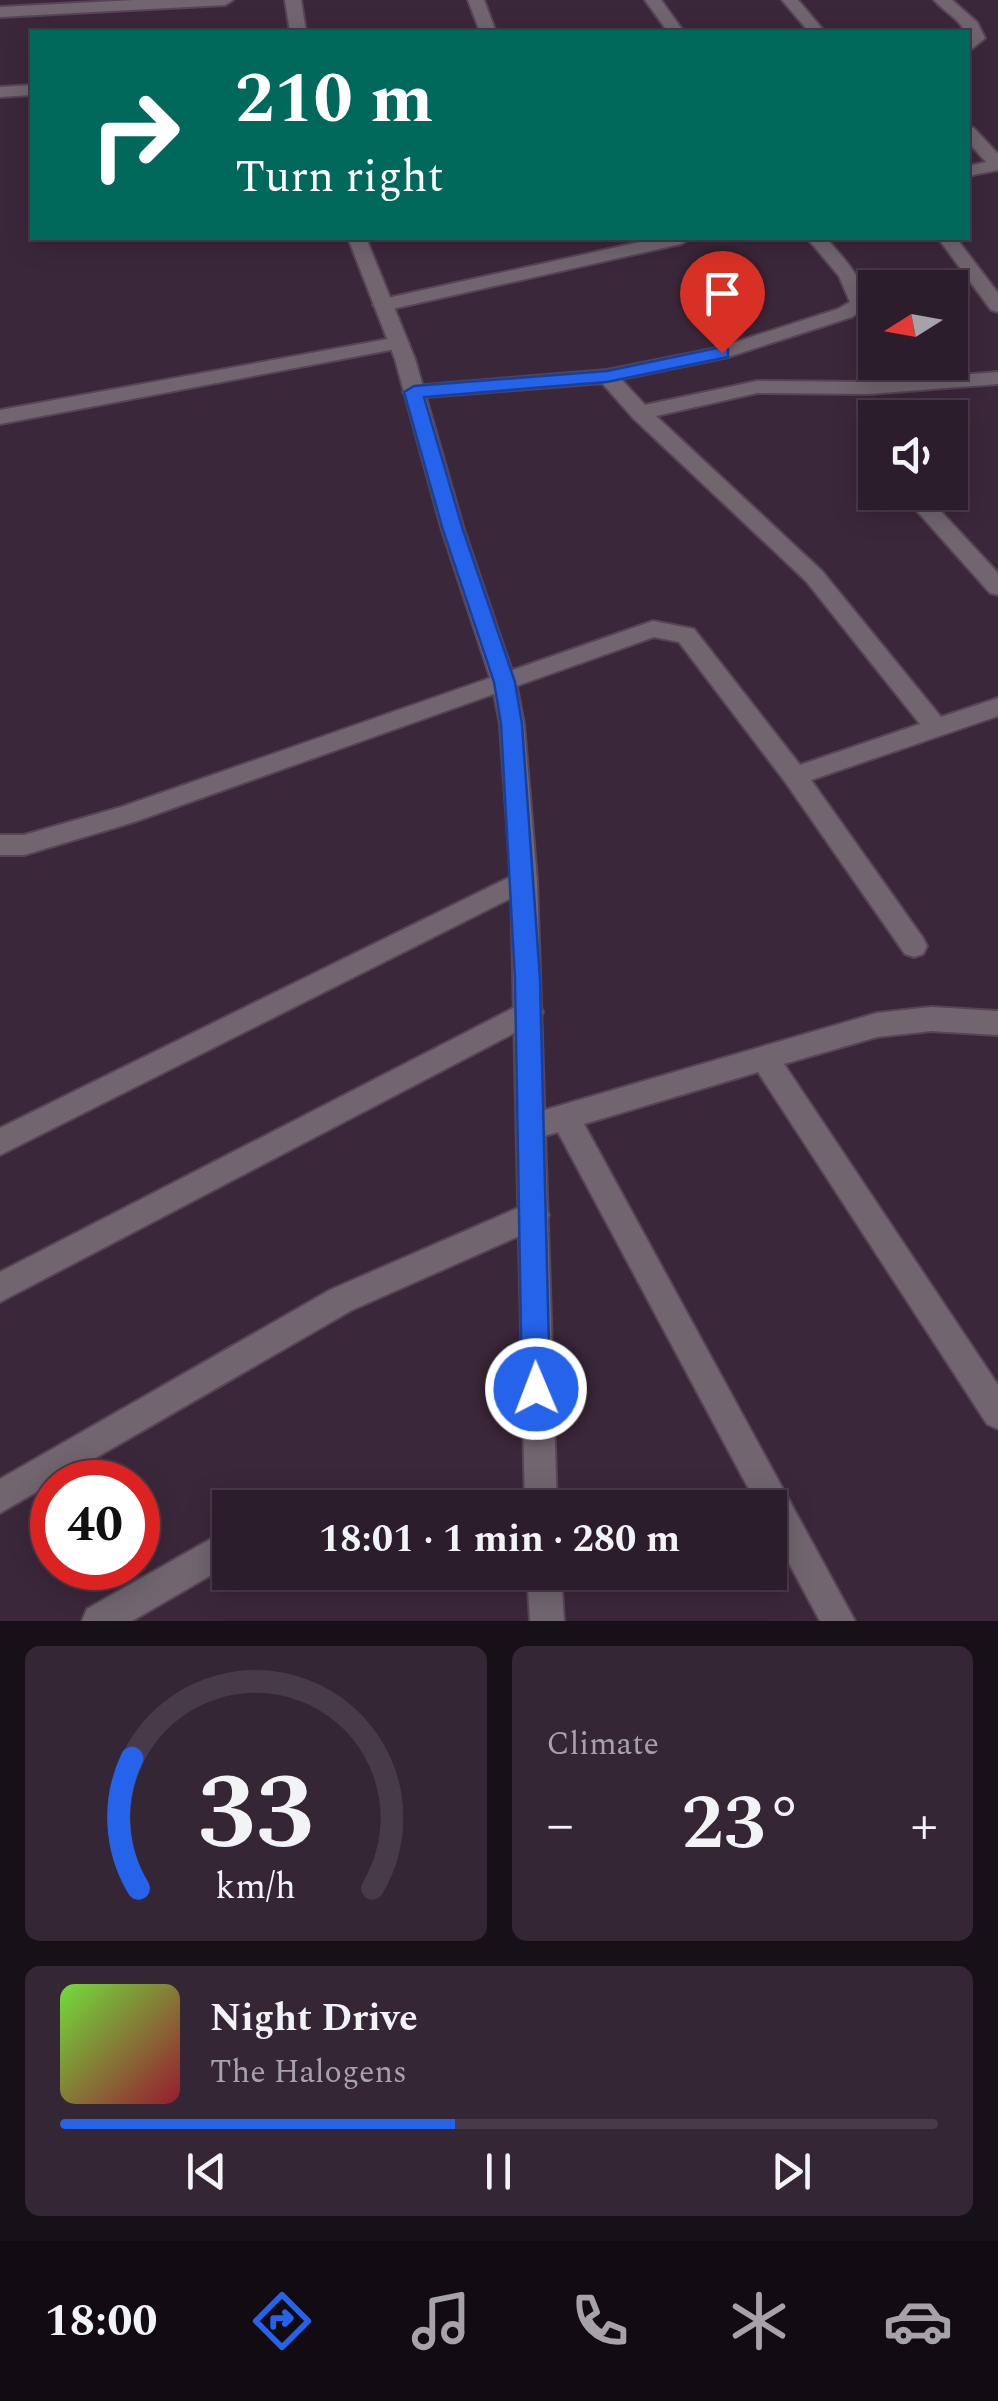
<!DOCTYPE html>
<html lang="en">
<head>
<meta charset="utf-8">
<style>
	body { margin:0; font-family:Spectral,serif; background:#342634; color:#f1f3f6; height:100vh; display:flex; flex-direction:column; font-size:38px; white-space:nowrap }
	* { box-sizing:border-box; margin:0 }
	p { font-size:32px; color:#a6a2a9 }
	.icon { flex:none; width:55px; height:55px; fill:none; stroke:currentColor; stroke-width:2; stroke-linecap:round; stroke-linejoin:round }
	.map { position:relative; height:1621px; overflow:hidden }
	.sheet { display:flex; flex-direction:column; gap:25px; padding:25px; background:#181018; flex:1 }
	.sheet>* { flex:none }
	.guide { position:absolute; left:30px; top:30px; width:940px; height:210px; border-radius:0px; box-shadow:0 5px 25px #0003,0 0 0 2px #483b48; background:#00695c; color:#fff; overflow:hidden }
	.needle { width:65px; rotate:259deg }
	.tools { position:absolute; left:858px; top:270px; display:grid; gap:20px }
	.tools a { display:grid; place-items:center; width:110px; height:110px; border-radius:0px; background:#2c1d2c; box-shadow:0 5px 25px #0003,0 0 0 2px #483b48; font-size:50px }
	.speed { position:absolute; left:30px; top:1460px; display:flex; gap:20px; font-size:50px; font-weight:700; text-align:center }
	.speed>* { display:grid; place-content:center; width:130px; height:130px; border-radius:50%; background:#2c1d2c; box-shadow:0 5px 25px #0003,0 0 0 2px #483b48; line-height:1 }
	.speed .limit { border:15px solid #d22; background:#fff; color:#111 }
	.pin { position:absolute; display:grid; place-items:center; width:85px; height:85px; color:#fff; margin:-102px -42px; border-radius:50% 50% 50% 0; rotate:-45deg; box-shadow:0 0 10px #0007 }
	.pin .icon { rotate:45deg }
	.me { position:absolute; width:110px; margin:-55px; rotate:359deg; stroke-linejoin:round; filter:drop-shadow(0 0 8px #0008) }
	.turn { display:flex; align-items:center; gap:35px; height:210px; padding:0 40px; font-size:45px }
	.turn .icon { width:130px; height:130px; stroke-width:2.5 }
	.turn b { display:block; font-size:70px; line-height:85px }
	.big { font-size:75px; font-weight:700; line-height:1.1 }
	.sheet .card { flex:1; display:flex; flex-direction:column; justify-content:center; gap:15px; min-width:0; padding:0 35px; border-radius:15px; background:#342634 }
	.sheet .dial { align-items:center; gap:0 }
	.dial svg { height:260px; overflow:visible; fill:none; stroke:#483b48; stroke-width:7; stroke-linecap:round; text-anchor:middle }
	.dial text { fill:#f1f3f6; stroke:none }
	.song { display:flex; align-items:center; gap:30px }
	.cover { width:120px; height:120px; border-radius:15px; background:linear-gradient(135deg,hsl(100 70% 55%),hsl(350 70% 35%)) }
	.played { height:10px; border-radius:5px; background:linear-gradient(90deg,#2563eb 45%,#483b48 45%) }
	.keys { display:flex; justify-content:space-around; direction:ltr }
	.heat { display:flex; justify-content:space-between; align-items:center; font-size:55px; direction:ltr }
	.sheet .tiles { flex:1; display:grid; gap:25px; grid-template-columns:1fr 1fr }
	.card:last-child { grid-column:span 2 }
	.trip { position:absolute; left:212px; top:1490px; width:575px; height:100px; border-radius:0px; background:#2c1d2c; box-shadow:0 5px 25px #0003,0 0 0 2px #483b48; font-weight:700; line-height:100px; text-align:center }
	.tabs { display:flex; height:160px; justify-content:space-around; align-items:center; background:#120c12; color:#a6a2a9 }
	.tabs .icon { width:70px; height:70px }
	.tabs .selected { color:#2563eb }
	.tabs b { font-size:45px; color:#f1f3f6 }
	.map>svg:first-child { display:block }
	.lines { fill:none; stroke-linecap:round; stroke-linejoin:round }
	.minor-casing { stroke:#574456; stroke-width:4 }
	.tertiary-casing { stroke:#574456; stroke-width:4 }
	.minor { fill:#716670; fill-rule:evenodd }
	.tertiary { fill:#716670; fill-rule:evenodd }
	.route { fill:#2563eb; stroke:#184099; stroke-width:2.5 }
</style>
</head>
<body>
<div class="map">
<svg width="998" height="1621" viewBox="0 0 998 1621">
	<rect width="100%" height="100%" fill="#3b273a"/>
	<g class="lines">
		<defs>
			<g id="minor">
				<polygon points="135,0 233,0 225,5 0,17 0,7"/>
				<polygon points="468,0 484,0 496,32 480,32"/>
				<polygon points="645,0 661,0 684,32 668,32"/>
				<polygon points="782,0 798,0 825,32 809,32"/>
				<path d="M934,0H952L977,22L985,38L968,52C968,21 954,21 934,0Z"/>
				<polygon points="32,85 32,95 0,97 0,87"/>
				<polygon points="968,127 974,128 998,154 998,170 968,176 968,166 986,162 968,142"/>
				<polygon points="658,238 690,238 681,244 383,311 373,305 383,299"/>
				<path d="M807,238H826C844,258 861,277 870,304L852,317L728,357L621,379L645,405L757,381L869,382L998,372V384L869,394L757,393L656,416L822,571L941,717L998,698V716L811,780L923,938L927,946L923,954L914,957L905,954L786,783L679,642L654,637L134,822L24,855H0V835H24L121,807L653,621L694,629L800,765L920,724L806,581L633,418L602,383L413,398L403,392L413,386L607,370L717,348L838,309L850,302L839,276Z"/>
				<polygon points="938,238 956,238 998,293 998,312 991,310"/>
				<polygon points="399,337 409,343 406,347 0,424 0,410"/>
				<polygon points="900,492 923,492 998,573 998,595 990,593"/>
				<polygon points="524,870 533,873 537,880 533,887 0,1155 0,1128"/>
				<polygon points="529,1000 539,1004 543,1012 539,1020 0,1302 0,1272"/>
				<polygon points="931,1007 998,1011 998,1035 931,1031 877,1037 784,1064 998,1385 998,1429 987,1424 758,1072 584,1124 855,1621 820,1621 770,1528 770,1508 759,1508 558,1132 531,1140 521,1136 517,1127 521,1118 531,1114 877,1013"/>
				<polygon points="534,1201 544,1205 549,1215 544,1225 352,1310 0,1513 0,1479 330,1290"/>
				<polygon points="230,1528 230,1564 132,1621 82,1621 87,1609"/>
			</g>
			<g id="tertiary">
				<polygon points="285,0 301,0 306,32 290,32"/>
				<polygon points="348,238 366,238 415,359 464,530 516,683 524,724 537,880 557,1508 525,1508 511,880 500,724 492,683 442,530 395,359"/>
				<polygon points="527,1572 561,1572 564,1621 530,1621"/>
			</g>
		</defs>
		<use href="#minor" class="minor-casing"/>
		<use href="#tertiary" class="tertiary-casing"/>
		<use href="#minor" class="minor"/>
		<use href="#tertiary" class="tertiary"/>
	</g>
	<polygon class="route" points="722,347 728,349 728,357 607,382 424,397 463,530 515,682 522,724 540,979 550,1389 546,1399 536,1403 526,1399 522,1389 515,979 501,724 494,682 443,530 404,392 414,386 607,371"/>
</svg>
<div class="tools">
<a><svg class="needle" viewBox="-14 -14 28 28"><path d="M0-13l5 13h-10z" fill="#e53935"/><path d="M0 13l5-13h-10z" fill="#a6a2a9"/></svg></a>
<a><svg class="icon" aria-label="sound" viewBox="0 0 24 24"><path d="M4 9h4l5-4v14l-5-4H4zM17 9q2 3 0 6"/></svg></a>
</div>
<div class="speed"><div class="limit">40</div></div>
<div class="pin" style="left:722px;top:353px;background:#d93025"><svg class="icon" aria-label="arrive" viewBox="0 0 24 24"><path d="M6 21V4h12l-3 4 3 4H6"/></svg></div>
<svg class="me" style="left:536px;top:1389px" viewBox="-20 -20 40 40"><circle r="17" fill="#2563eb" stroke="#fff" stroke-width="3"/><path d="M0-11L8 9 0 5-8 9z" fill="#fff"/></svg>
<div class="trip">18:01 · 1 min · 280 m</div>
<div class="guide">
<div class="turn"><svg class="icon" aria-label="right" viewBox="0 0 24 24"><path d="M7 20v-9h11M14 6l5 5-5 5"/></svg><div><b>210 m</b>Turn right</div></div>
</div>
</div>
<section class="sheet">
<div class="tiles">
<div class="card dial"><svg viewBox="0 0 100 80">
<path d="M14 69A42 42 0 1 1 86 69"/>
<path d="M14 69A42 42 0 0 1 12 29" stroke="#2563eb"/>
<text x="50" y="56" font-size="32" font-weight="700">33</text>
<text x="50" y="72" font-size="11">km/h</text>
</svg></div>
<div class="card"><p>Climate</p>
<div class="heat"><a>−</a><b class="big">23°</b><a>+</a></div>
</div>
<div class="card">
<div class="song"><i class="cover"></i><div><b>Night Drive</b><p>The Halogens</p></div></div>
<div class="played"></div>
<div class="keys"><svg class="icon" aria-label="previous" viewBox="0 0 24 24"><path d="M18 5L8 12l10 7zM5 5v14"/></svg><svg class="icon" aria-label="pause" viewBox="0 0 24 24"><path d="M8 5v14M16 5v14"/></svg><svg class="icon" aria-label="next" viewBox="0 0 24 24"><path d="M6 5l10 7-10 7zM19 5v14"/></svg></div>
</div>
</div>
</section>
<nav class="tabs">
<b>18:00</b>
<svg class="icon selected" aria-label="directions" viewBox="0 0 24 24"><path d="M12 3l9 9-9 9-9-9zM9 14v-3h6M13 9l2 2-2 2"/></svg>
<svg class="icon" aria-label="music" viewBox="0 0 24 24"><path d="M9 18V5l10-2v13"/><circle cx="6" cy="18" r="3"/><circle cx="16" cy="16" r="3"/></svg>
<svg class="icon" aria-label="phone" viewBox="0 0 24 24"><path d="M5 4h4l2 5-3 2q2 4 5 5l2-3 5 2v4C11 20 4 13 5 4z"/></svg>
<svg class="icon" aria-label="climate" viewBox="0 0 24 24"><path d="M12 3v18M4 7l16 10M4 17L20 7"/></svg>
<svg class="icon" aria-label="car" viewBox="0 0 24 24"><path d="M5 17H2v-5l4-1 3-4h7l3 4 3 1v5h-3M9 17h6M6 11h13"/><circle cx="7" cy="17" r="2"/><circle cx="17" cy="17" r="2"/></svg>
</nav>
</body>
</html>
